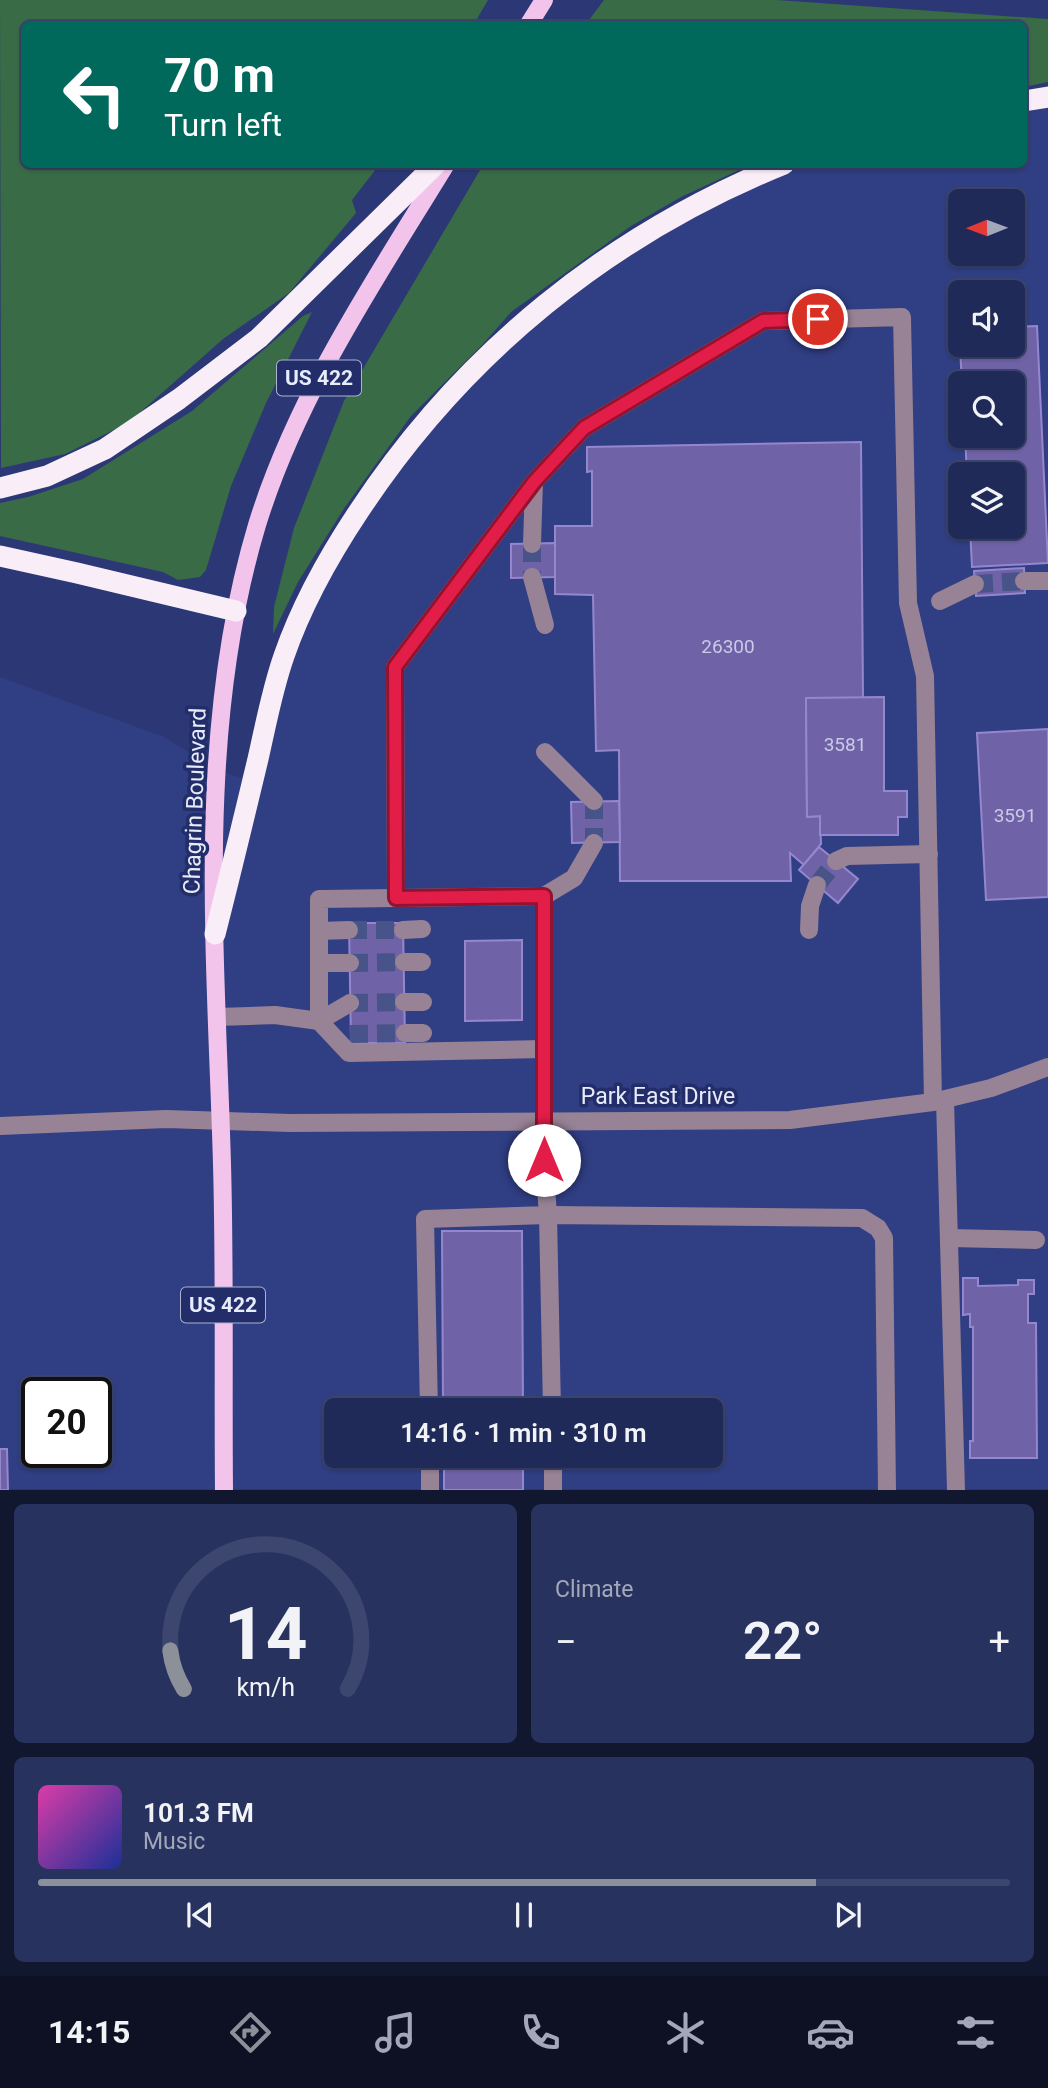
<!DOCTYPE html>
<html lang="en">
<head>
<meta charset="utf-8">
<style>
	body { margin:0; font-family:Roboto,sans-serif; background:#28325e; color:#f1f3f6; height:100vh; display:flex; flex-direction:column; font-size:26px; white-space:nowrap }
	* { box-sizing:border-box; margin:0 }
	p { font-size:23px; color:#a2a7ba }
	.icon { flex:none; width:38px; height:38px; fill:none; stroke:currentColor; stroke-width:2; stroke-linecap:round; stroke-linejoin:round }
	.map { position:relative; height:1490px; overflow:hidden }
	.drawer { display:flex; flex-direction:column; gap:14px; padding:14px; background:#121730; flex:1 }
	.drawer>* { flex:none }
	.top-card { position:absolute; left:21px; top:21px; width:1006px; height:147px; border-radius:10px; box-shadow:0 2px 5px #0004,0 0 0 2px #3d466e; background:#00695c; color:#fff; overflow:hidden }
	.needle { width:46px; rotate:269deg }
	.controls { position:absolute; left:948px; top:189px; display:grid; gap:14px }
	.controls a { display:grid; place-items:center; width:77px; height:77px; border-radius:10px; background:#202a58; box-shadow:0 2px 5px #0004,0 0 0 2px #3d466e; font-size:35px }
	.speed { position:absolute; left:21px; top:1377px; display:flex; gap:14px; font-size:35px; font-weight:700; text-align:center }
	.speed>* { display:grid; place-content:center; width:91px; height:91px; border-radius:50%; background:#202a58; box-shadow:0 2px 5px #0004,0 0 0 2px #3d466e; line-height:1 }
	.speed .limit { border:4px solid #111; border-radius:10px; background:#fff; color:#111 }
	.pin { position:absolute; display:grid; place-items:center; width:60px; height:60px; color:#fff; margin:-30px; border:4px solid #fff; border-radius:50%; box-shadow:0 2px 7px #0007 }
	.me { position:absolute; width:77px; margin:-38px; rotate:0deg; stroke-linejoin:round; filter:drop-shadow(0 0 5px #0008) }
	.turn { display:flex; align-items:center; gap:24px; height:147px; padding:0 28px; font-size:32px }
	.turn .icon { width:91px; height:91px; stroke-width:2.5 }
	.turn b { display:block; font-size:49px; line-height:60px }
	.big { font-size:52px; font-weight:600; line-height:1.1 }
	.drawer .widget { flex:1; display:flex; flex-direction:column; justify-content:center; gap:10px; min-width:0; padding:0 24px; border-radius:10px; background:#28325e }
	.drawer .dial { align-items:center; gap:0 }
	.dial svg { height:182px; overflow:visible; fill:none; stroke:#3d466e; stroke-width:7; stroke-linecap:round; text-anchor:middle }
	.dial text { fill:#f1f3f6; stroke:none }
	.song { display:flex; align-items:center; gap:21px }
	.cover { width:84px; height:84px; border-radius:10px; background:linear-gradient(135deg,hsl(320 70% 55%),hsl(230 70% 35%)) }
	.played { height:7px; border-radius:4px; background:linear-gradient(90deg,#8c9099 80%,#3d466e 80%) }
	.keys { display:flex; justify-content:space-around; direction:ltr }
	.heat { display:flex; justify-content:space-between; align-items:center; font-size:38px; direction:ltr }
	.drawer .tiles { flex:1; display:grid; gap:14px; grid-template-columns:1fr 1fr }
	.widget:last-child { grid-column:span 2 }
	.trip { position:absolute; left:324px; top:1398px; width:399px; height:70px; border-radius:10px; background:#202a58; box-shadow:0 2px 5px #0004,0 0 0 2px #3d466e; font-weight:600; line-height:70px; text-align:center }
	.menu { display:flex; height:112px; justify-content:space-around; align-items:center; background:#0d1123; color:#a2a7ba }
	.menu .icon { width:49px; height:49px }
	.menu .current { color:#8c9099 }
	.menu b { font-size:32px; color:#f1f3f6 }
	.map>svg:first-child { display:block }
	.built { fill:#303e83; fill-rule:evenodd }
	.green { fill:#396b47 }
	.building { fill:#7062a7; stroke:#9587cf; stroke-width:2 }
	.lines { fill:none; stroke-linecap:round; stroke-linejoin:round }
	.minor-tunnel { stroke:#475389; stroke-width:18; stroke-dasharray:18 9; stroke-linecap:butt }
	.minor { stroke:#988295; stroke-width:18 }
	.major { stroke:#f2c4eb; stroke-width:18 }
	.highway { stroke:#f9eef7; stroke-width:21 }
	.route-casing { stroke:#92132f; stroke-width:18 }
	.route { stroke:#e11d48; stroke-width:12 }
	.labels { text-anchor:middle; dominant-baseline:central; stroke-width:7; stroke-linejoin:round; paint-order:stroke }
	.number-label { font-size:19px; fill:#c9cae6 }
	.shield { fill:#222d69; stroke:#acb3cf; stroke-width:2 }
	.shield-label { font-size:21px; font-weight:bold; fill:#e7ecfb }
	.street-label { font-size:23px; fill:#e7ecfb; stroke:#222d69 }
</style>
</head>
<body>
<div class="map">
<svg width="1048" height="1490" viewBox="0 0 1048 1490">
	<rect width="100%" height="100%" fill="#2b3875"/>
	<path class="built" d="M1048,97V1489H0V677L164,737L217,770L257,783L296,625L392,462L575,280L784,165L1024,164V101ZM961,201H1013V254H961ZM961,292H1013V345H961ZM961,383H1013V436H961ZM961,474H1013V527H961ZM37,1393H96V1452H37ZM336,1410H710V1456H336Z"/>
	<g class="green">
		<polygon points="0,0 488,0 474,24 24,24 24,164 379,165 352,200 356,213 289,293 223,339 128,423 65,454 1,468"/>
		<polygon points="604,0 777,0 1048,19 1048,82 1024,87 1024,24 586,24"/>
		<polygon points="483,165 750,165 681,197 631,226 511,312 483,344 411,416 345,507 298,582 273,634 274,607 294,528 344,401"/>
		<polygon points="312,312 266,403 231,486 206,570 200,577 178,580 163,572 0,536 0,503 28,497 83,479 192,411 303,316"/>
	</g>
	<g class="building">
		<polygon points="1037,326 1048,563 972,567 970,527 1013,527 1013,474 967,474 965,436 1013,436 1013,383 962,383 959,331 961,330 961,345 1013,345 1013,327"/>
		<polygon points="861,442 863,698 806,698 807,817 820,816 821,844 804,865 790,853 791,881 620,881 619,750 596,751 593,595 555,594 555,526 592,526 592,471 587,472 587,447"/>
		<polygon points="555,543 555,577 511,578 511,544"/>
		<polygon points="1024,568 1025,593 976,596 974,571"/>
		<polygon points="884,697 884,791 907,791 907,817 898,817 898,835 820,835 820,816 807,817 806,698"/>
		<polygon points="1048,729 1048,897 986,900 977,733"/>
		<polygon points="619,801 620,842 572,843 571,802"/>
		<polygon points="819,847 858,879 838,903 799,870"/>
		<polygon points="349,923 403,923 405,1043 351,1043"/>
		<polygon points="522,940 522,1020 465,1021 465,941"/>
		<polygon points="442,1231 522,1231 523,1410 443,1410"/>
		<polygon points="963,1278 978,1278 978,1286 1018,1285 1018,1280 1034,1280 1034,1294 1028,1294 1028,1323 1036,1323 1037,1458 970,1458 970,1441 973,1441 973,1327 970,1327 970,1314 963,1315"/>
		<polygon points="0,1449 7,1449 8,1490 0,1490"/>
		<rect x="444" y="1456" width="79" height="34"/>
	</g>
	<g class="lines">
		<g class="minor-tunnel">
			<polyline points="532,544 532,577"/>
			<polyline points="975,584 1024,581"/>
			<polyline points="594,801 594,843"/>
			<polyline points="817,885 836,861"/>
			<polyline points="349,930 403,930"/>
			<polyline points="350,963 404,962"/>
			<polyline points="350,1003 404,1002"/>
			<polyline points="350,1034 405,1033"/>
		</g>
		<g class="minor">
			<polyline points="532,544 534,482"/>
			<polyline points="532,577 545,625"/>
			<polyline points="1024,581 1048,581"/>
			<polyline points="940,601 975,584"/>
			<polyline points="545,752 594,801"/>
			<polyline points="836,861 847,856 929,854"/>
			<polyline points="396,898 395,667 534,482 584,428 763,321 902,317 908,603 925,676 933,1102"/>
			<polyline points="403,930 422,929"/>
			<polyline points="809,930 810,906 817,885"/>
			<polyline points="319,931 349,930"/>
			<polyline points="404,962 422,962"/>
			<polyline points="319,963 350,963"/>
			<polyline points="404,1002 423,1002"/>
			<polyline points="218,1017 275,1015 319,1021 319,899 544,896 574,878 594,843"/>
			<polyline points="319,1021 349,1053 544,1049"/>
			<polyline points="319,1021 350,1003"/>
			<polyline points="405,1033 423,1033"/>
			<polyline points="945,1100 956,1490"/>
			<polyline points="0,1126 166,1119 289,1123 790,1120 933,1102 991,1088 1048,1067"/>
			<polyline points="949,1238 1036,1240"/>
			<polyline points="429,1410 425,1219 548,1215 544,1160 544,896"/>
			<polyline points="552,1410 548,1215 862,1218 878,1228 884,1238 887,1490"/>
			<polyline points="430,1456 430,1490"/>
			<polyline points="553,1456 553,1490"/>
		</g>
		<g class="major">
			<polyline points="529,24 544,0"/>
			<path d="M224,1490C223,1381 225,1273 222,1164C216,953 195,731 257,525C297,395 375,280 446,164"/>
		</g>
		<g class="highway">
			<polyline points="1024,101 1048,97"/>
			<polyline points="0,488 47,476 105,449 179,399 259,338 436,164"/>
			<polyline points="0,556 77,573 236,611"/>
			<path d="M215,934C230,876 244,817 258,759C266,724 272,690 284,656C302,604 329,556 359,511C463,353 609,235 784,164"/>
		</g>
	</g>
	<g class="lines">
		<defs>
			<polyline id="route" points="544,1160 544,896 396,898 395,667 534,482 584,428 763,321 818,319"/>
		</defs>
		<use href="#route" class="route-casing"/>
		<use href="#route" class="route"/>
	</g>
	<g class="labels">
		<g class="number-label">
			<text x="728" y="646">26300</text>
			<text x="845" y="744">3581</text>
			<text x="1015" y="815">3591</text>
		</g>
		<g class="shield">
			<rect x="277" y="360.5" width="84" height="35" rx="5"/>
			<rect x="181" y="1287.5" width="84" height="35" rx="5"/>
		</g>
		<g class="shield-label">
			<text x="319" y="378">US 422</text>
			<text x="223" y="1305">US 422</text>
		</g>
		<g class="street-label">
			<text transform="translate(195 801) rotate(-88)">Chagrin Boulevard</text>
			<text x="658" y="1096">Park East Drive</text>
		</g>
	</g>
</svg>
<div class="controls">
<a><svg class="needle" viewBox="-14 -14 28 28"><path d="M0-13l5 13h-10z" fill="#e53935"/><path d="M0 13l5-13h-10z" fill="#a2a7ba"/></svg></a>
<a><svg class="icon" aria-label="sound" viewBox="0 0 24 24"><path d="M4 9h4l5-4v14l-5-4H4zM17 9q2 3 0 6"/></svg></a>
<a><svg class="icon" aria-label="search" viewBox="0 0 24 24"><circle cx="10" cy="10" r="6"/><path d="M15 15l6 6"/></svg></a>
<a><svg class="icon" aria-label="layers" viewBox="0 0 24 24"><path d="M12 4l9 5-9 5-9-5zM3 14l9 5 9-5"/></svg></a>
</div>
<div class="speed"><div class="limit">20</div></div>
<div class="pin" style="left:818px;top:319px;background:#d93025"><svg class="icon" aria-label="arrive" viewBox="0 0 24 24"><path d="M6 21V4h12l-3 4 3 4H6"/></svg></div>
<svg class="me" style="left:544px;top:1160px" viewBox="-20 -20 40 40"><circle r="19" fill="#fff"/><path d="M0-13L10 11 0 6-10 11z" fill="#e11d48"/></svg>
<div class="trip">14:16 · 1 min · 310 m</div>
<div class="top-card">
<div class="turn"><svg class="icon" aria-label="left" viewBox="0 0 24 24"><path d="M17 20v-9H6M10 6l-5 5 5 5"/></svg><div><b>70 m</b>Turn left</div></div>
</div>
</div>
<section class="drawer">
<div class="tiles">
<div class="widget dial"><svg viewBox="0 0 100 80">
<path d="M14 69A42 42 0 1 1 86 69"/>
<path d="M14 69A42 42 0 0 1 8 52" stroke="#8c9099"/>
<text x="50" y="56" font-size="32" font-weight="700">14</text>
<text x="50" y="72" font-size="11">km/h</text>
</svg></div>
<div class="widget"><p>Climate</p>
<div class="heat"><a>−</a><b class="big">22°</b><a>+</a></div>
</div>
<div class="widget">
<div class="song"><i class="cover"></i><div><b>101.3 FM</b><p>Music</p></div></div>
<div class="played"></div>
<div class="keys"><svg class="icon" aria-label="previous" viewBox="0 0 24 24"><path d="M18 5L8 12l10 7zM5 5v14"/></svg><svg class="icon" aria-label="pause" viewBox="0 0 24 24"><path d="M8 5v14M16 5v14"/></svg><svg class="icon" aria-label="next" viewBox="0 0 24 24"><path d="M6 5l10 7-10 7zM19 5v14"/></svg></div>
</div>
</div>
</section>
<nav class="menu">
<b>14:15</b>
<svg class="icon current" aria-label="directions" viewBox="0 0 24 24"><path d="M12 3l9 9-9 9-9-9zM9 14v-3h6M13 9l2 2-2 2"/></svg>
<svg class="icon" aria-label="music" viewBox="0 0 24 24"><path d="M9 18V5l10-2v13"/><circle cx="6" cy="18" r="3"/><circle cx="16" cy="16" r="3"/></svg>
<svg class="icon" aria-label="phone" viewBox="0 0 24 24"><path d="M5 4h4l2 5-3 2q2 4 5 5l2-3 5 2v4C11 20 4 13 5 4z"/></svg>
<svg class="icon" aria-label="climate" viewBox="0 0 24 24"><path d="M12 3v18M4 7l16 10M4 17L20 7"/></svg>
<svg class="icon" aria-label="car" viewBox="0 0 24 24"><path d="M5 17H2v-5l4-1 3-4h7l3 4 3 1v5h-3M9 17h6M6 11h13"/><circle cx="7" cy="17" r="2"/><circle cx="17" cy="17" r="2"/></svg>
<svg class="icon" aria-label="filters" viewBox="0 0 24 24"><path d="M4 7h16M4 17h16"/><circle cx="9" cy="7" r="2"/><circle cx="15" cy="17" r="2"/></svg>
</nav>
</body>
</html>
